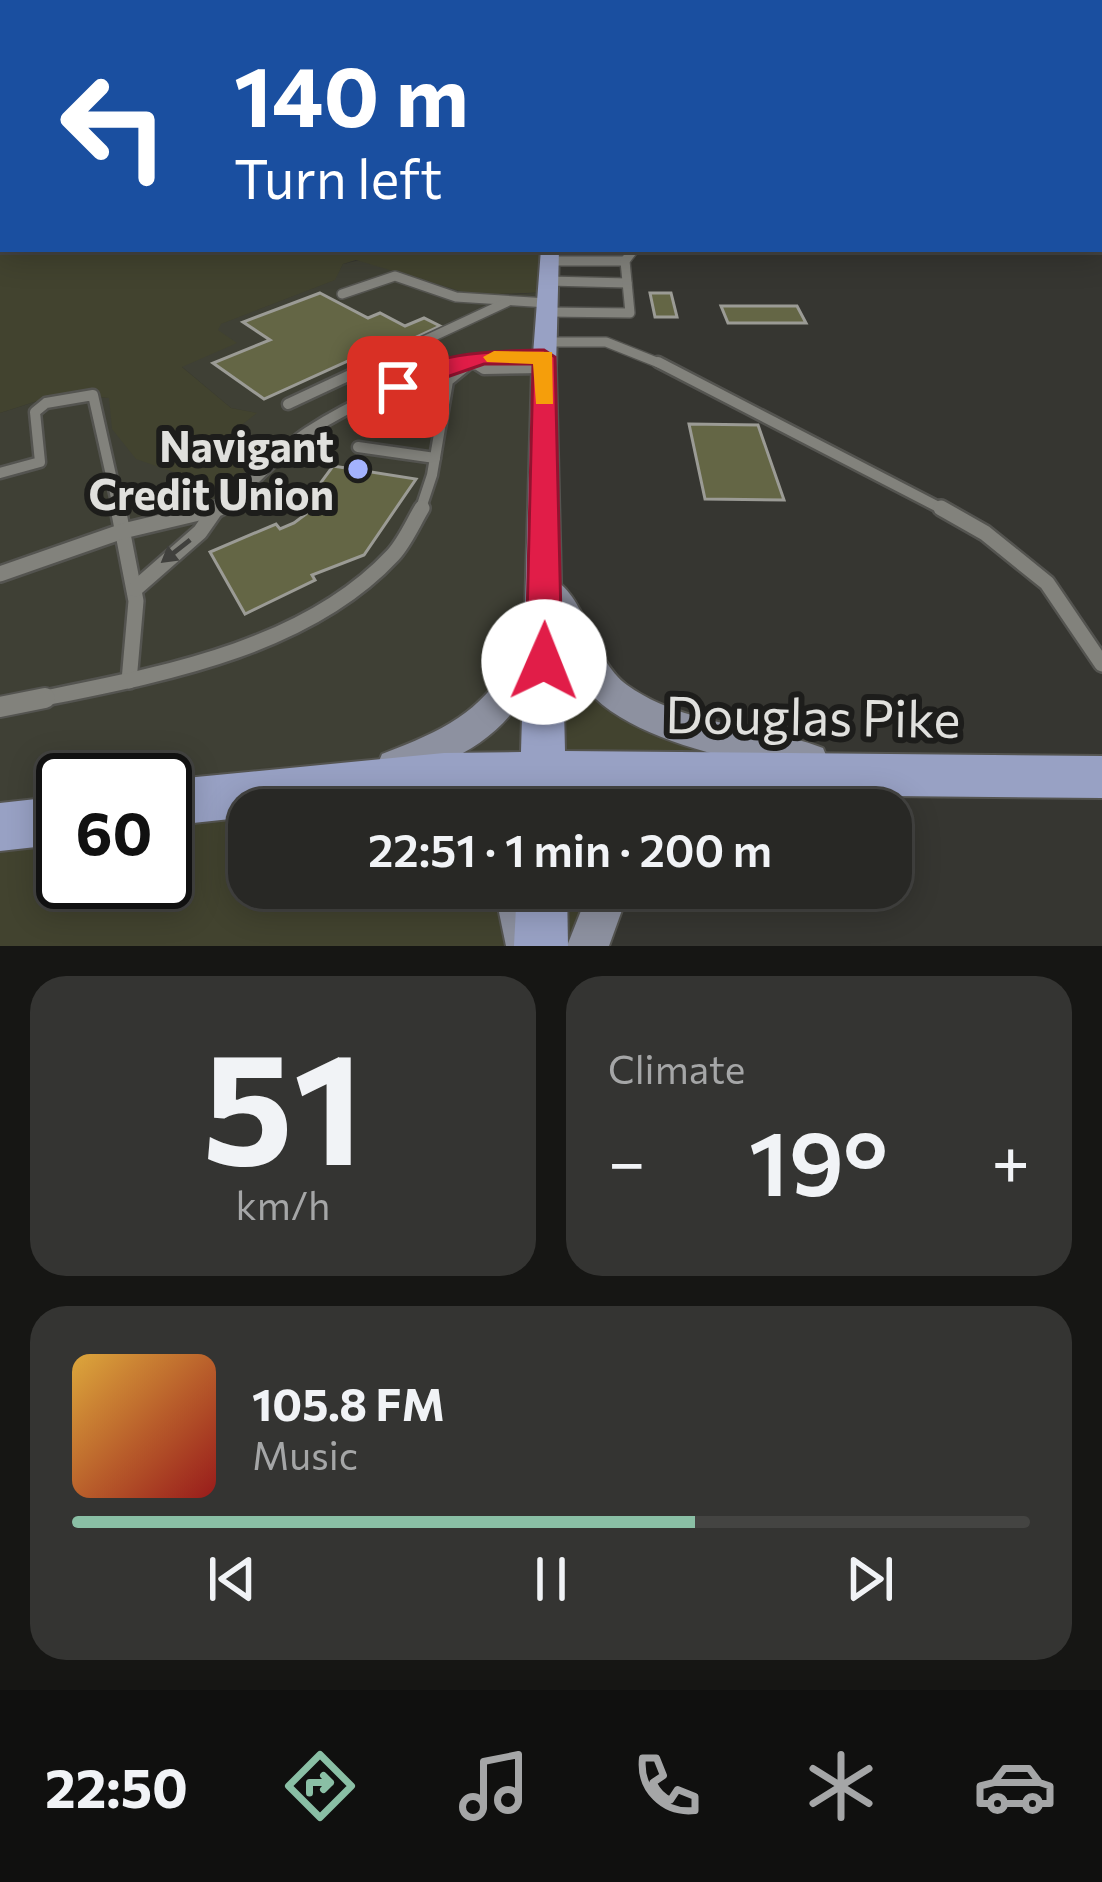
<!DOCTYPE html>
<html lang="en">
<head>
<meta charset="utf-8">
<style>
	body { margin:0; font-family:Commissioner,sans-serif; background:#343432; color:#f1f3f6; height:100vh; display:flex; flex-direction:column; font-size:45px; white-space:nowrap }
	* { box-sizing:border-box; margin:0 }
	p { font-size:39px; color:#a5a6a7 }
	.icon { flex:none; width:66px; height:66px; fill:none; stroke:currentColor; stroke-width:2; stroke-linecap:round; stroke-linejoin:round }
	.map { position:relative; height:946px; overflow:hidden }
	.details { display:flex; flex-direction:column; gap:30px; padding:30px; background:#161614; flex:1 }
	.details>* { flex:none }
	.guide { position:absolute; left:0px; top:0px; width:1104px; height:252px; box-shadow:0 6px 30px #0003,0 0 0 3px #444442; background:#1a4fa0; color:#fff; overflow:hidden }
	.speed { position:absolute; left:36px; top:753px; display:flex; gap:24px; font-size:60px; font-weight:700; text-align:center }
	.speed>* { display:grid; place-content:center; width:156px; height:156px; border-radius:50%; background:#282825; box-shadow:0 6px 30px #0003,0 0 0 3px #444442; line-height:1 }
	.speed .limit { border:6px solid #111; border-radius:18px; background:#fff; color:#111 }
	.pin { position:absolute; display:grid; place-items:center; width:102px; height:102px; color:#fff; margin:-51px; border-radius:24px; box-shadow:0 6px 18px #0006 }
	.me { position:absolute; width:132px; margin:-66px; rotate:1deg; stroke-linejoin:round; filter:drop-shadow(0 0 9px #0008) }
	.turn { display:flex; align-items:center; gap:42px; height:252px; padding:0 36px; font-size:54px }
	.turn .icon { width:156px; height:156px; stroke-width:2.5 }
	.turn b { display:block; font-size:84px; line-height:102px }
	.big { font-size:90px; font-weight:600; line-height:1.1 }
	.details .tile { flex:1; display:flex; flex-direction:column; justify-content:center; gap:18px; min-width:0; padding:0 42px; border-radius:36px; background:#343432 }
	.details .dial { align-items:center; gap:0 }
	.dial b { font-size:156px; line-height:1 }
	.song { display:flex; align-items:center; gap:36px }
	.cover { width:144px; height:144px; border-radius:18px; background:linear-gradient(135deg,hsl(40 70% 55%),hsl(0 70% 35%)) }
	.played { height:12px; border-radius:6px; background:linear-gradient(90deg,#8abfa5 65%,#444442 65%) }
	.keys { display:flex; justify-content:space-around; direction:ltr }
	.heat { display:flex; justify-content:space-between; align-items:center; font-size:66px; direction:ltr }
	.details .tiles { flex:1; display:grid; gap:30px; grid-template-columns:1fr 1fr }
	.tile:last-child { grid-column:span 2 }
	.trip { position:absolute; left:228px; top:789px; width:684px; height:120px; border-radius:36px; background:#282825; box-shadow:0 6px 30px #0003,0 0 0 3px #444442; font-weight:600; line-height:120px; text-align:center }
	.dock { display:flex; height:192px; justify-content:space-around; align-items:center; background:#10100f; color:#a5a6a7 }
	.dock .icon { width:84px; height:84px }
	.dock .active { color:#8abfa5 }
	.dock b { font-size:54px; color:#f1f3f6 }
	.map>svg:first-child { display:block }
	.built { fill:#3f4035 }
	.green { fill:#42432f }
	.building { fill:#646645; stroke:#9b9b95; stroke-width:3 }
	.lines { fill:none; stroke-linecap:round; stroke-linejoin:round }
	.service-far3-casing { stroke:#545450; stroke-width:12 }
	.service-far2-casing { stroke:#545450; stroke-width:15 }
	.service-far1-casing { stroke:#545450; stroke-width:20 }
	.service-casing { stroke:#545450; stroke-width:24 }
	.secondary-casing { stroke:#545450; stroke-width:4 }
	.primary-casing { stroke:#545450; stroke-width:4 }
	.service-far3 { stroke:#82827c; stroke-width:9 }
	.service-far2 { stroke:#82827c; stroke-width:10 }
	.service-far1 { stroke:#82827c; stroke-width:15 }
	.service { stroke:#82827c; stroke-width:20 }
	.secondary { fill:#8d91a0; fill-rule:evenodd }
	.primary { fill:#98a1c4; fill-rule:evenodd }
	.oneway { fill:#40403d }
	.route { fill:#e11d48; stroke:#92132f; stroke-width:3 }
	.slow { fill:#f59e0b }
	.poi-dot { fill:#a3b2fd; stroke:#1d1d1b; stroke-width:4.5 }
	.labels { text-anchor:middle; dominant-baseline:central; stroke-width:12; stroke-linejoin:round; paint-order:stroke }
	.poi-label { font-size:42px; font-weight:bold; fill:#e0e0dd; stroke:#1d1d1b; text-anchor:end }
	.near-street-label { font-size:51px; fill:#e0e0dd; stroke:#1d1d1b }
</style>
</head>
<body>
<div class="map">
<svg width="1102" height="946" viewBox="0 0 1102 946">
	<rect width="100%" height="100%" fill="#363631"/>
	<polygon class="built" points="360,260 489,296 551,292 552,768 63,780 63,819 0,830 0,413 59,394 110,398 242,440 230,434 256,413 231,408 181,366 235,343 217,330 220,324 334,280 343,264"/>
	<g class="green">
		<polygon points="0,97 3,249 552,249 551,292 474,295 356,260 343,264 335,280 221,324 218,330 237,343 182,367 231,408 257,413 230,434 262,442 252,465 223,489 136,459 112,429 109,398 59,394 0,413"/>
		<polygon points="552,625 596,682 772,750 664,810 249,810 249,888 605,888 585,946 0,946 0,830 63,819 63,882 165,882 165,801 552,768"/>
	</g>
	<g class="building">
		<polygon points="320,293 368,318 380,313 405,326 424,318 440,326 397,346 390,342 264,399 213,363 270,340 243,322"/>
		<polygon points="650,293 671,293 677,317 655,317"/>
		<polygon points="721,306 797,306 806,323 728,323"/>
		<polygon points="689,424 758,425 784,500 705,499"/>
		<polygon points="333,466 416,479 364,555 312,575 315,580 245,614 210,552 276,524 280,529 294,523 306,514 309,509 302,508"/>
	</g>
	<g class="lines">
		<defs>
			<g id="service-far3">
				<polyline points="549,261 625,261"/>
				<polyline points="549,281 627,283"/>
				<polyline points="342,294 395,276 456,297 548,303"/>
				<polyline points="547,312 630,313 625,261 634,249"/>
				<polyline points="546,342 606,342 664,365"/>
				<polyline points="372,365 507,302"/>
				<polyline points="474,365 470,363 484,358 544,357"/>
			</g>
			<g id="service-far2">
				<polyline points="473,362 484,369 543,368"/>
				<polyline points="658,362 946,511"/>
				<polyline points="288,404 378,362"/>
				<polyline points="378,416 440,424"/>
				<polyline points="358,447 435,458"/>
				<polyline points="0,473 40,462 35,412 46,403 93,395 119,511"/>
				<path d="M215,511C251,490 274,454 308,432C354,402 411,378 463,364"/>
				<polyline points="420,511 432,475 448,381 470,363"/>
			</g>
			<g id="service-far1">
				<polyline points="118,508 136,601 129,681"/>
				<polyline points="941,508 985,533 1047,583 1102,664"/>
				<polyline points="0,574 123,531 220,508"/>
				<polyline points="135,589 200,532 214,512"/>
				<path d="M30,701C153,676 304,651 393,555C405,542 413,523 422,508"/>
			</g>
			<polyline id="service" points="0,707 45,698"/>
			<g id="secondary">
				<path d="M545,575C586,588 590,658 627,685C684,726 759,724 823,748L828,760L823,772L810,777C744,761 634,743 588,691C569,670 565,640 552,616C546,605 537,597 531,586L535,578Z"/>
				<path d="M535,633L546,637L550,646C513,732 480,750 395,783L382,778L377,766L382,754C455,726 488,708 524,637Z"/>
				<path d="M721,762L734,767L739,779C724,814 686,810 653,810L659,797Z"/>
				<polygon points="355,778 436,797 442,810 345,810 337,796 342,783"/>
				<polygon points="494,888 534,888 548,946 506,946"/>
				<polygon points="590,888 630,888 609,946 567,946"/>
			</g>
			<g id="primary">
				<path d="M541,249H559L556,368L565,751L1102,756V798L566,793V810H520V794C429,796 340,810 249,810V817L165,826V780L444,753L521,752L532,368Z"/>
				<polygon points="63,796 63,844 0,851 0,803"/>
				<polygon points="517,888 567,888 568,946 514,946"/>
			</g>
		</defs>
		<use href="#service-far3" class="service-far3-casing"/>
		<use href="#service-far2" class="service-far2-casing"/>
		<use href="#service-far1" class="service-far1-casing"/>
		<use href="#service" class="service-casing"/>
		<use href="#secondary" class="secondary-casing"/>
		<use href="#primary" class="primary-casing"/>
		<use href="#service-far3" class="service-far3"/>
		<use href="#service-far2" class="service-far2"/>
		<use href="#service-far1" class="service-far1"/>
		<use href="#service" class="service"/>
		<use href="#secondary" class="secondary"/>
		<use href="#primary" class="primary"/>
	</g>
	<defs><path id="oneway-solid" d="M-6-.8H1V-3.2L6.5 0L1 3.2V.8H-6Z" transform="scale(3)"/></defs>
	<use class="oneway" href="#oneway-solid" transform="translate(176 551) rotate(142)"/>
	<linearGradient id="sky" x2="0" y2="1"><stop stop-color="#1e1e1b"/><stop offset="0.42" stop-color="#4c525a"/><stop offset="1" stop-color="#4c525a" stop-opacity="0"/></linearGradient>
	<rect width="1102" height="230" fill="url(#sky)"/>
	<path class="route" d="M544,350L555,357L562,662L557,673L544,677L531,673L526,662L533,364H484L398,394L386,387C425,351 494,351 544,350Z"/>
	<polygon class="slow" points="494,351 552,352 553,404 536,404 533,364 487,362 483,357"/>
	<circle class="poi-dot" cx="358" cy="469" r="12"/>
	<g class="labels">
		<g class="poi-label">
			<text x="334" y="445">Navigant<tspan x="334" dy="48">Credit Union</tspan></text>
		</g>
		<g class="near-street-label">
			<text transform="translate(813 715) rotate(1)">Douglas Pike</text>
		</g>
	</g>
</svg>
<div class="speed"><div class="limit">60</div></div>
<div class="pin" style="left:398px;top:387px;background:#d93025"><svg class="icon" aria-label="arrive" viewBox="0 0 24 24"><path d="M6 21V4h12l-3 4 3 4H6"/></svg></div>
<svg class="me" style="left:544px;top:662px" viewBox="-20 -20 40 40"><circle r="19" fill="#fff"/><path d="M0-13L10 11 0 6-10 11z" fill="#e11d48"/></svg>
<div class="trip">22:51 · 1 min · 200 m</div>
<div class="guide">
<div class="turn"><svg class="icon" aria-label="left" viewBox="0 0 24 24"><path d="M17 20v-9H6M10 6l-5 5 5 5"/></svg><div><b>140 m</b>Turn left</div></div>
</div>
</div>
<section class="details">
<div class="tiles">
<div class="tile dial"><b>51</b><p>km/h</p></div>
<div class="tile"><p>Climate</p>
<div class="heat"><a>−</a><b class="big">19°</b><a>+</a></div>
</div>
<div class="tile">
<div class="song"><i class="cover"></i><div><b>105.8 FM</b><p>Music</p></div></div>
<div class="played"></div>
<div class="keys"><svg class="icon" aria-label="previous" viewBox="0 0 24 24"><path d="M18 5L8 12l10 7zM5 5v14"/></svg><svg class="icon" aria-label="pause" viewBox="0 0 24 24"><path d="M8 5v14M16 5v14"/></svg><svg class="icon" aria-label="next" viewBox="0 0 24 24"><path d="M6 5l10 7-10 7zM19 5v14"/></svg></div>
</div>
</div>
</section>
<nav class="dock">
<b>22:50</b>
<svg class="icon active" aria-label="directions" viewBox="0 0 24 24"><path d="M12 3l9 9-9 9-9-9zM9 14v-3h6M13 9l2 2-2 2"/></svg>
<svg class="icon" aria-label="music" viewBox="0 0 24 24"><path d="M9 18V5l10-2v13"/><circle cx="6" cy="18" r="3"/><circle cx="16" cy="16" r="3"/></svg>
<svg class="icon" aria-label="phone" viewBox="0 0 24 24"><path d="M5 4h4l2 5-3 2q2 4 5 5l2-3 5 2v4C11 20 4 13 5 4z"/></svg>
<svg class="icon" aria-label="climate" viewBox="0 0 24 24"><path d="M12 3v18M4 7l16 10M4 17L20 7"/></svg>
<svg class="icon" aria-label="car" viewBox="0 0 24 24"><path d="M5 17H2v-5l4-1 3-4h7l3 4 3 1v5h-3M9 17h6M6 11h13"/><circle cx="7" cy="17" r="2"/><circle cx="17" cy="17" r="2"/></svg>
</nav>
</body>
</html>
